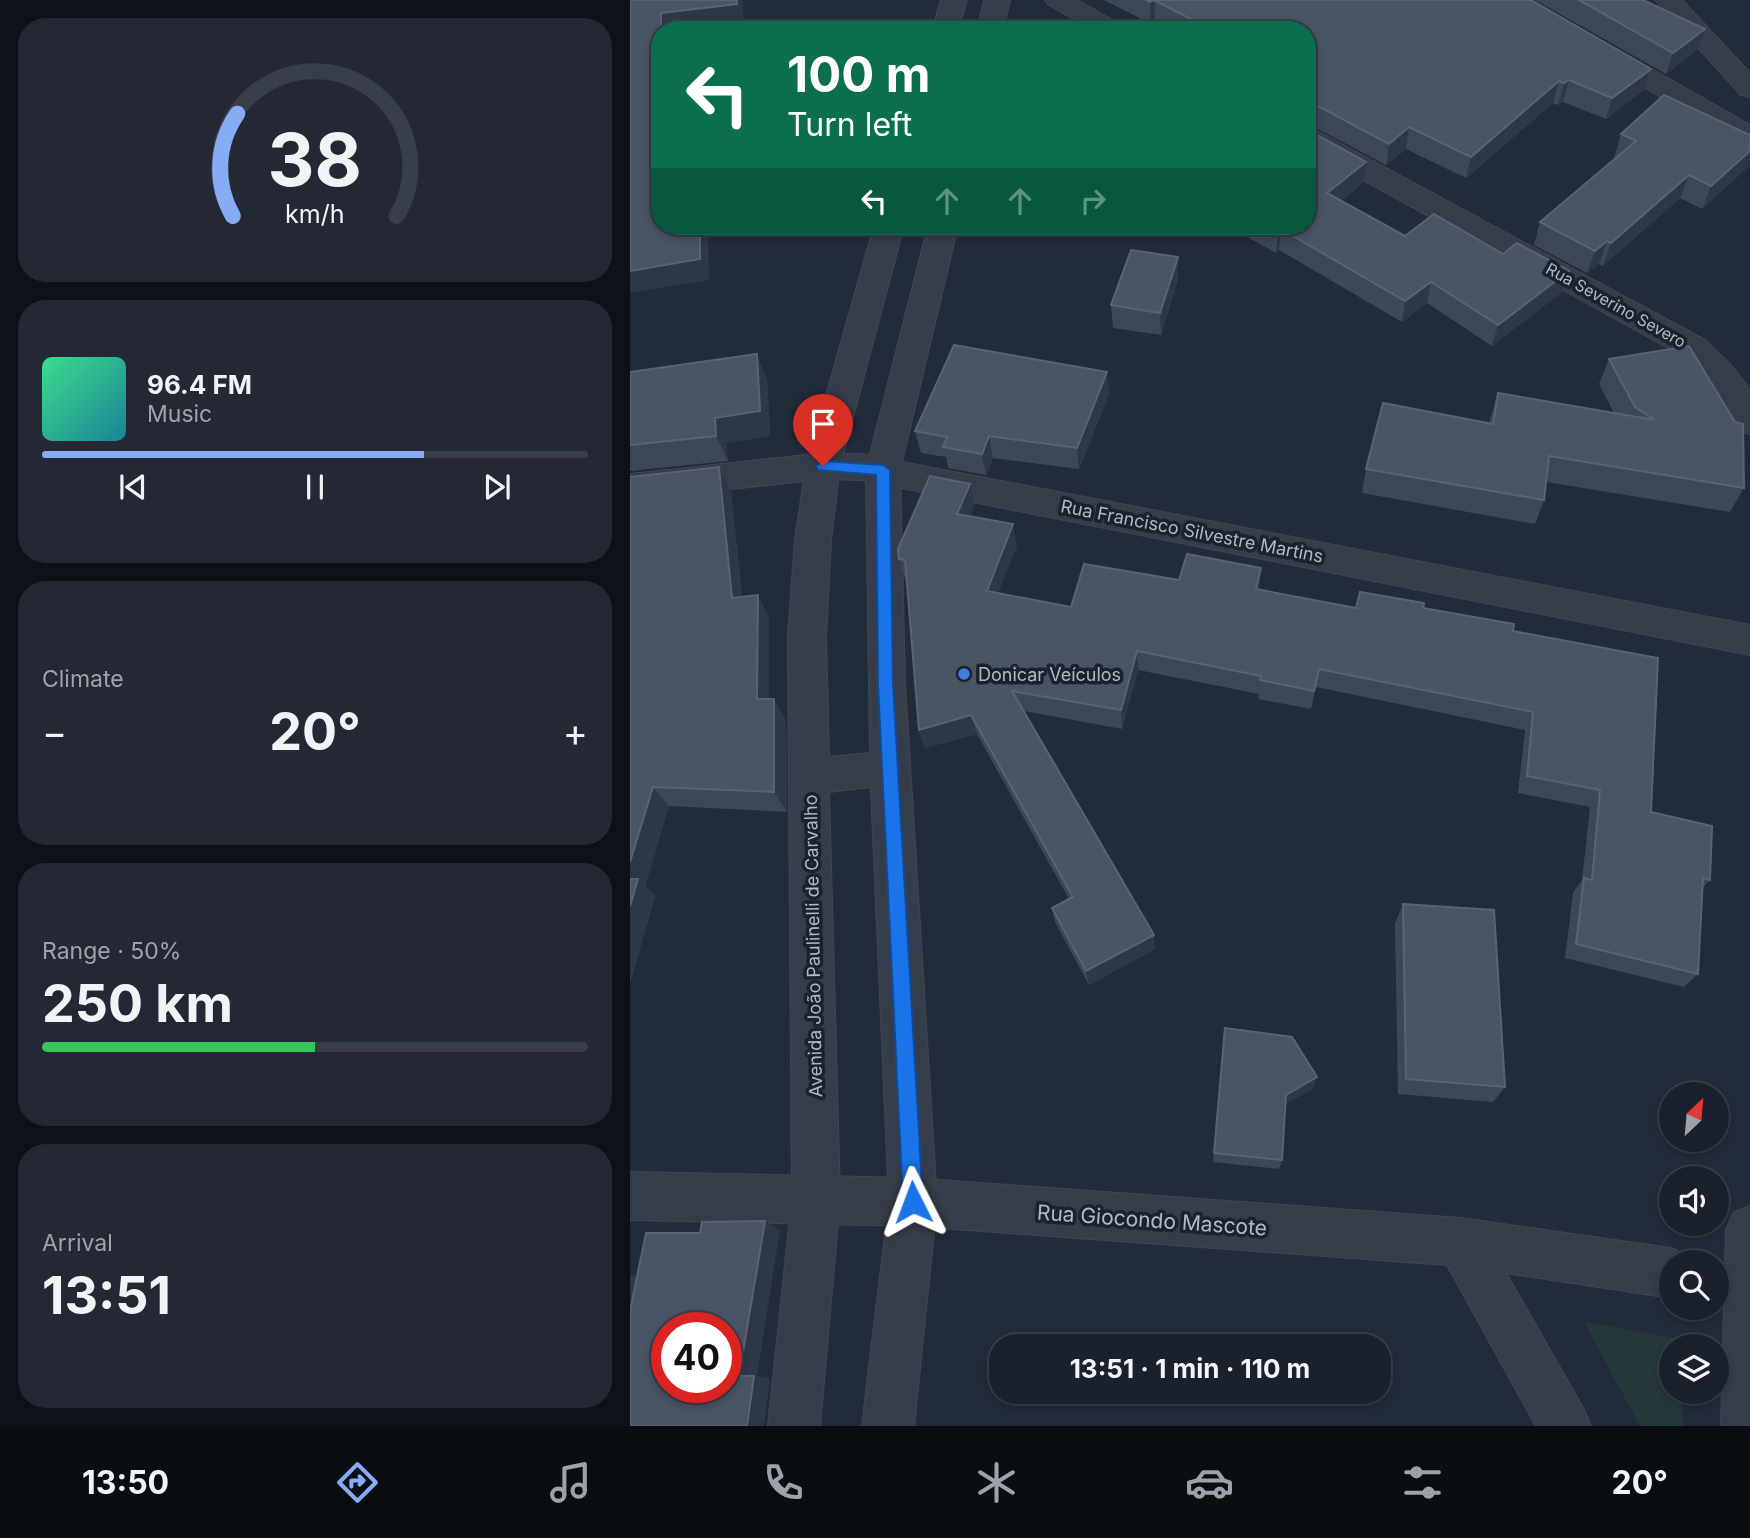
<!DOCTYPE html>
<html lang="en">
<head>
<meta charset="utf-8">
<style>
	body { margin:0; font-family:Inter,sans-serif; background:#232834; color:#f1f3f6; height:100vh; display:flex; flex-direction:column; font-size:26px; white-space:nowrap }
	* { box-sizing:border-box; margin:0 }
	p { font-size:23px; color:#9fa3a9 }
	.icon { flex:none; width:38px; height:38px; fill:none; stroke:currentColor; stroke-width:2; stroke-linecap:round; stroke-linejoin:round }
	.map { position:relative; flex:1; overflow:hidden }
	.drawer { display:flex; flex-direction:column; gap:18px; padding:18px; background:#0e1218; width:630px }
	.drawer>* { flex:none }
	.top-card { position:absolute; left:21px; top:21px; width:665px; height:214px; border-radius:28px; box-shadow:0 4px 10px #0003,0 0 0 2px #383e48; background:#0b6e4f; color:#fff; overflow:hidden }
	.needle { width:46px; rotate:26deg }
	.buttons { position:absolute; left:1029px; top:1082px; display:grid; gap:14px }
	.buttons a { display:grid; place-items:center; width:70px; height:70px; border-radius:50%; background:#1a202c; box-shadow:0 4px 10px #0003,0 0 0 2px #383e48; font-size:35px }
	.speed { position:absolute; left:21px; top:1312px; display:flex; gap:14px; font-size:35px; font-weight:700; text-align:center }
	.speed>* { display:grid; place-content:center; width:91px; height:91px; border-radius:50%; background:#1a202c; box-shadow:0 4px 10px #0003,0 0 0 2px #383e48; line-height:1 }
	.speed .limit { border:10px solid #d22; background:#fff; color:#111 }
	.pin { position:absolute; display:grid; place-items:center; width:60px; height:60px; color:#fff; margin:-72px -30px; border-radius:50% 50% 50% 0; rotate:-45deg; box-shadow:0 0 7px #0007 }
	.pin .icon { rotate:45deg }
	.me { position:absolute; width:77px; margin:-38px; rotate:357deg; stroke-linejoin:round; filter:drop-shadow(0 0 5px #0008) }
	.turn { display:flex; align-items:center; gap:24px; height:147px; padding:0 21px; font-size:32px }
	.turn .icon { width:91px; height:91px; stroke-width:2.5 }
	.turn b { display:block; font-size:49px; line-height:60px }
	.lanes { display:flex; align-items:center; height:66px; padding:0 21px; background:#0003; justify-content:center; gap:35px; direction:ltr }
	.lanes .off { opacity:.35 }
	.big { font-size:52px; font-weight:700; line-height:1.1 }
	.drawer .widget { flex:1; display:flex; flex-direction:column; justify-content:center; gap:10px; min-width:0; padding:0 24px; border-radius:28px; background:#232834 }
	.drawer .dial { align-items:center; gap:0 }
	.dial svg { height:182px; overflow:visible; fill:none; stroke:#383e48; stroke-width:7; stroke-linecap:round; text-anchor:middle }
	.dial text { fill:#f1f3f6; stroke:none }
	.song { display:flex; align-items:center; gap:21px }
	.cover { width:84px; height:84px; border-radius:10px; background:linear-gradient(135deg,hsl(150 70% 55%),hsl(190 70% 35%)) }
	.played { height:7px; border-radius:4px; background:linear-gradient(90deg,#86acf6 70%,#383e48 70%) }
	.keys { display:flex; justify-content:space-around; direction:ltr }
	.heat { display:flex; justify-content:space-between; align-items:center; font-size:38px; direction:ltr }
	.charge { height:10px; border-radius:5px; background:linear-gradient(90deg,#34c759 50%,#383e48 0) }
	.trip { position:absolute; left:359px; top:1334px; width:402px; height:70px; border-radius:28px; background:#1a202c; box-shadow:0 4px 10px #0003,0 0 0 2px #383e48; font-weight:700; line-height:70px; text-align:center }
	.tabs { display:flex; height:112px; justify-content:space-around; align-items:center; background:#0a0d12; color:#9fa3a9 }
	.tabs .icon { width:49px; height:49px }
	.tabs .active { color:#86acf6 }
	.tabs b { font-size:32px; color:#f1f3f6 }
	main { display:flex; flex:1; min-height:0 }
	.map>svg:first-child { display:block }
	.green { fill:#24373b }
	.lines { fill:none; stroke-linecap:round; stroke-linejoin:round }
	.minor-casing { stroke:#3f4653; stroke-width:2 }
	.tertiary-casing { stroke:#3f4653; stroke-width:2 }
	.minor { fill:#363d4a; fill-rule:evenodd }
	.tertiary { fill:#363d4a; fill-rule:evenodd }
	.wall { fill:#3d4758 }
	.shaded-wall { fill:#2d3747 }
	.building { fill:#495464; stroke:#5a6373; stroke-width:2; fill-rule:evenodd }
	.route { fill:#1a73e8; stroke:#114b97; stroke-width:2 }
	.shop-dot { fill:#3f7fe0; stroke:#1b222f; stroke-width:2.5 }
	.labels { text-anchor:middle; dominant-baseline:central; stroke-width:7; stroke-linejoin:round; paint-order:stroke }
	.far-street-label { font-size:16px; fill:#b1b8c6; stroke:#1b222f }
	.street-label { font-size:18px; fill:#b1b8c6; stroke:#1b222f }
	.poi-label { font-size:18px; fill:#b1b8c6; stroke:#1b222f; text-anchor:start }
	.near-street-label { font-size:21px; fill:#b1b8c6; stroke:#1b222f }
</style>
</head>
<body>
<main>
<section class="drawer">
<div class="widget dial"><svg viewBox="0 0 100 80">
<path d="M14 69A42 42 0 1 1 86 69"/>
<path d="M14 69A42 42 0 0 1 16 24" stroke="#86acf6"/>
<text x="50" y="56" font-size="32" font-weight="700">38</text>
<text x="50" y="72" font-size="11">km/h</text>
</svg></div>
<div class="widget">
<div class="song"><i class="cover"></i><div><b>96.4 FM</b><p>Music</p></div></div>
<div class="played"></div>
<div class="keys"><svg class="icon" aria-label="previous" viewBox="0 0 24 24"><path d="M18 5L8 12l10 7zM5 5v14"/></svg><svg class="icon" aria-label="pause" viewBox="0 0 24 24"><path d="M8 5v14M16 5v14"/></svg><svg class="icon" aria-label="next" viewBox="0 0 24 24"><path d="M6 5l10 7-10 7zM19 5v14"/></svg></div>
</div>
<div class="widget"><p>Climate</p>
<div class="heat"><a>−</a><b class="big">20°</b><a>+</a></div>
</div>
<div class="widget"><p>Range · 50%</p><b class="big">250 km</b><div class="charge"></div></div>
<div class="widget"><p>Arrival</p><b class="big">13:51</b></div>
</section>
<div class="map">
<svg width="1120" height="1426" viewBox="0 0 1120 1426">
	<rect width="100%" height="100%" fill="#222b3a"/>
	<polygon class="green" points="954,1322 1051,1339 1051,1346 1041,1346 1041,1391 1052,1391 1053,1426 1010,1426"/>
	<g class="lines">
		<defs>
			<g id="minor">
				<polygon points="415,0 447,0 491,25 495,30 463,30 419,5"/>
				<polygon points="869,0 900,0 1120,125 1120,146 1110,143 873,5"/>
				<polygon points="1025,0 1052,0 1120,73 1120,97 1111,95"/>
				<polygon points="677,129 687,131 1075,340 1101,365 1120,390 1120,434 1108,431 1085,390 1053,356 677,149"/>
				<polygon points="193,453 231,454 1120,625 1120,655 231,480 193,479 0,500 0,474"/>
				<polygon points="0,1172 283,1178 831,1218 1041,1248 1058,1256 1061,1262 1041,1262 1041,1298 876,1273 953,1408 961,1426 906,1426 817,1265 283,1226 0,1220"/>
				<polygon points="1120,1206 1120,1426 1091,1426 1096,1230 1103,1213"/>
			</g>
			<g id="tertiary">
				<polygon points="311,0 337,0 328,30 302,30"/>
				<polygon points="354,0 380,0 373,30 347,30"/>
				<polygon points="244,226 274,226 210,466 201,540 196,637 199,757 240,753 236,470 298,226 328,226 270,470 275,684 307,1202 284,1426 232,1426 259,1202 241,787 199,792 210,1199 190,1426 138,1426 162,1199 158,637 165,540 176,466"/>
			</g>
		</defs>
		<use href="#minor" class="minor-casing"/>
		<use href="#tertiary" class="tertiary-casing"/>
		<use href="#minor" class="minor"/>
		<use href="#tertiary" class="tertiary"/>
	</g>
	<g class="wall">
		<polygon points="474,0 901,0 1021,69 1014,90 976,119 933,102 928,105 923,103 836,178 776,149 756,165 688,129 678,127 678,130 733,183 711,201 775,236 932,292 862,346 797,303 772,322 649,250 646,253 608,232 609,226 677,226 677,30 540,30 525,22 521,24"/>
		<polygon points="905,0 1013,0 1075,29 1067,50 1036,74"/>
		<polygon points="991,134 1120,135 1120,165 1072,209 1050,198 973,266 969,264 957,273 904,245 910,222 985,158 984,158"/>
		<polygon points="548,280 531,335 483,328 481,305"/>
		<polygon points="979,359 1114,488 1100,512 916,482 914,500 905,524 732,493 736,469 859,423 868,393 984,413 969,384"/>
		<polygon points="0,372 137,379 140,436 96,443 98,461 0,471"/>
		<polygon points="477,372 479,394 449,469 363,458 356,475 318,468 316,457 291,453 285,431"/>
		<polygon points="89,467 101,492 112,597 128,595 139,618 139,699 156,720 157,812 39,806 15,886 25,896 0,983 0,477"/>
		<polygon points="344,505 340,516 387,545 368,593 441,607 549,580 629,590 726,608 793,608 883,631 1021,812 1080,880 1072,888 1068,974 1054,987 935,958 943,893 952,880 960,807 888,793 895,730 686,687 681,709 628,699 629,694 508,670 492,729 394,711 525,949 459,985 425,922 422,908 439,899 347,734 295,748 289,730 277,579 275,579 269,559"/>
		<polygon points="773,904 875,1087 863,1102 768,1094 765,924"/>
		<polygon points="595,1028 687,1077 683,1088 656,1104 652,1160 649,1169 583,1162"/>
	</g>
	<g class="shaded-wall">
		<polygon points="107,0 112,0 114,24 73,30 31,30 31,13"/>
		<polygon points="524,0 525,22 521,24 520,2"/>
		<polygon points="1075,29 1067,50 1036,74 1043,53"/>
		<polygon points="1021,69 1014,90 976,119 982,98"/>
		<polygon points="939,80 933,102 928,105 934,83"/>
		<polygon points="929,81 923,103 836,178 841,157"/>
		<polygon points="779,127 776,149 756,165 759,144"/>
		<polygon points="1120,151 1120,165 1072,209 1081,186"/>
		<polygon points="736,162 733,183 695,214 697,193"/>
		<polygon points="1059,175 1050,198 973,266 981,243"/>
		<polygon points="70,226 78,226 79,280 0,293 0,271"/>
		<polygon points="651,229 649,250 646,253 648,232"/>
		<polygon points="977,241 969,264 957,273 965,251"/>
		<polygon points="548,257 548,280 531,335 530,313"/>
		<polygon points="939,271 932,292 862,346 868,325"/>
		<polygon points="801,282 797,303 772,322 775,301"/>
		<polygon points="127,354 137,379 140,436 96,443 98,461 86,436 85,418"/>
		<polygon points="477,372 479,394 449,469 447,448"/>
		<polygon points="359,436 363,458 356,475 352,454"/>
		<polygon points="89,467 101,492 114,621 102,598"/>
		<polygon points="340,484 344,505 332,535 327,514"/>
		<polygon points="383,524 387,545 361,611 357,591"/>
		<polygon points="631,568 630,588 624,609 626,589"/>
		<polygon points="128,595 139,618 139,720 127,699"/>
		<polygon points="507,651 508,670 492,729 491,710"/>
		<polygon points="144,699 156,720 157,812 144,792"/>
		<polygon points="341,715 347,734 295,748 289,730"/>
		<polygon points="23,787 39,806 15,886 25,896 0,983 0,862"/>
		<polygon points="524,935 525,949 459,985 456,971"/>
		<polygon points="687,1077 683,1088 654,1105 656,1095"/>
		<polygon points="135,1221 150,1230 127,1376 140,1378 134,1426 117,1426 109,1376"/>
		<polygon points="0,1274 11,1278 0,1302"/>
	</g>
	<g class="building">
		<polygon points="0,0 107,0 107,4 31,13 31,30 30,30 30,226 70,226 70,259 0,271"/>
		<polygon points="516,0 901,0 1021,69 982,98 939,80 934,83 929,81 841,157 779,127 759,144 690,107 677,106 677,83 679,82 677,81 677,30 582,30 524,0 520,2"/>
		<polygon points="949,0 1013,0 1075,29 1043,53"/>
		<polygon points="370,24 417,30 369,30"/>
		<polygon points="1034,95 1120,135 1120,151 1081,186 1059,175 981,243 977,241 965,251 910,222 1006,141 991,134"/>
		<polygon points="677,108 678,130 736,162 697,193 775,236 804,214 873,254 887,243 939,271 868,325 801,282 775,301 651,229 648,232 637,226 677,226"/>
		<polygon points="501,250 548,257 530,313 481,305"/>
		<polygon points="324,345 477,372 447,448 359,436 352,454 313,447 317,437 285,431"/>
		<polygon points="1059,346 1105,422 1113,424 1114,488 919,456 914,500 736,469 753,403 863,424 868,393 1025,420 1005,407 979,359"/>
		<polygon points="127,354 130,411 85,418 86,436 0,445 0,372"/>
		<polygon points="89,467 102,598 128,595 127,699 144,699 144,792 23,787 0,862 0,477"/>
		<polygon points="300,476 340,484 327,514 383,524 357,591 441,607 454,564 549,580 557,554 631,568 626,589 726,608 730,592 794,603 793,608 884,624 883,631 1028,658 1021,812 1082,826 1080,880 1073,878 1068,974 946,944 954,878 962,880 970,790 897,776 903,712 689,669 684,691 630,680 631,676 507,651 491,710 382,691 524,935 456,971 422,908 443,897 341,715 289,730 275,560 269,559 268,549"/>
		<polygon points="0,879 8,879 0,906"/>
		<polygon points="773,904 864,910 875,1087 776,1079"/>
		<polygon points="595,1028 662,1037 687,1077 656,1095 652,1160 584,1153"/>
		<path d="M135,1221L109,1376H124L117,1426H0V1311L16,1233H70L72,1222ZM37,1328H96V1388H37Z"/>
	</g>
	<polygon class="route" points="193,461 253,465 260,470 263,684 293,1202 290,1209 283,1212 276,1209 273,1202 248,684 246,475 188,470 186,466"/>
	<circle class="shop-dot" cx="334" cy="674" r="7"/>
	<g class="labels">
		<g class="far-street-label">
			<text transform="translate(986 305) rotate(29)">Rua Severino Severo</text>
		</g>
		<g class="street-label">
			<text transform="translate(562 531) rotate(11)">Rua Francisco Silvestre Martins</text>
			<text transform="translate(183 946) rotate(-91)">Avenida João Paulinelli de Carvalho</text>
		</g>
		<g class="poi-label">
			<text x="348" y="674">Donicar Veículos</text>
		</g>
		<g class="near-street-label">
			<text transform="translate(522 1220) rotate(4)">Rua Giocondo Mascote</text>
		</g>
	</g>
</svg>
<div class="buttons">
<a><svg class="needle" viewBox="-14 -14 28 28"><path d="M0-13l5 13h-10z" fill="#e53935"/><path d="M0 13l5-13h-10z" fill="#9fa3a9"/></svg></a>
<a><svg class="icon" aria-label="sound" viewBox="0 0 24 24"><path d="M4 9h4l5-4v14l-5-4H4zM17 9q2 3 0 6"/></svg></a>
<a><svg class="icon" aria-label="search" viewBox="0 0 24 24"><circle cx="10" cy="10" r="6"/><path d="M15 15l6 6"/></svg></a>
<a><svg class="icon" aria-label="layers" viewBox="0 0 24 24"><path d="M12 4l9 5-9 5-9-5zM3 14l9 5 9-5"/></svg></a>
</div>
<div class="speed"><div class="limit">40</div></div>
<div class="pin" style="left:193px;top:466px;background:#d93025"><svg class="icon" aria-label="arrive" viewBox="0 0 24 24"><path d="M6 21V4h12l-3 4 3 4H6"/></svg></div>
<svg class="me" style="left:283px;top:1202px" viewBox="-20 -20 40 40"><path d="M0-17L14 15 0 8-14 15z" fill="#1a73e8" stroke="#fff" stroke-width="4"/></svg>
<div class="trip">13:51 · 1 min · 110 m</div>
<div class="top-card">
<div class="turn"><svg class="icon" aria-label="left" viewBox="0 0 24 24"><path d="M17 20v-9H6M10 6l-5 5 5 5"/></svg><div><b>100 m</b>Turn left</div></div>
<div class="lanes"><svg class="icon" aria-label="left" viewBox="0 0 24 24"><path d="M17 20v-9H6M10 6l-5 5 5 5"/></svg><svg class="icon off" aria-label="ahead" viewBox="0 0 24 24"><path d="M12 20V5M6 11l6-6 6 6"/></svg><svg class="icon off" aria-label="ahead" viewBox="0 0 24 24"><path d="M12 20V5M6 11l6-6 6 6"/></svg><svg class="icon off" aria-label="right" viewBox="0 0 24 24"><path d="M7 20v-9h11M14 6l5 5-5 5"/></svg></div>
</div>
</div>
</main>
<nav class="tabs">
<b>13:50</b>
<svg class="icon active" aria-label="directions" viewBox="0 0 24 24"><path d="M12 3l9 9-9 9-9-9zM9 14v-3h6M13 9l2 2-2 2"/></svg>
<svg class="icon" aria-label="music" viewBox="0 0 24 24"><path d="M9 18V5l10-2v13"/><circle cx="6" cy="18" r="3"/><circle cx="16" cy="16" r="3"/></svg>
<svg class="icon" aria-label="phone" viewBox="0 0 24 24"><path d="M5 4h4l2 5-3 2q2 4 5 5l2-3 5 2v4C11 20 4 13 5 4z"/></svg>
<svg class="icon" aria-label="climate" viewBox="0 0 24 24"><path d="M12 3v18M4 7l16 10M4 17L20 7"/></svg>
<svg class="icon" aria-label="car" viewBox="0 0 24 24"><path d="M5 17H2v-5l4-1 3-4h7l3 4 3 1v5h-3M9 17h6M6 11h13"/><circle cx="7" cy="17" r="2"/><circle cx="17" cy="17" r="2"/></svg>
<svg class="icon" aria-label="filters" viewBox="0 0 24 24"><path d="M4 7h16M4 17h16"/><circle cx="9" cy="7" r="2"/><circle cx="15" cy="17" r="2"/></svg>
<b>20°</b>
</nav>
</body>
</html>
